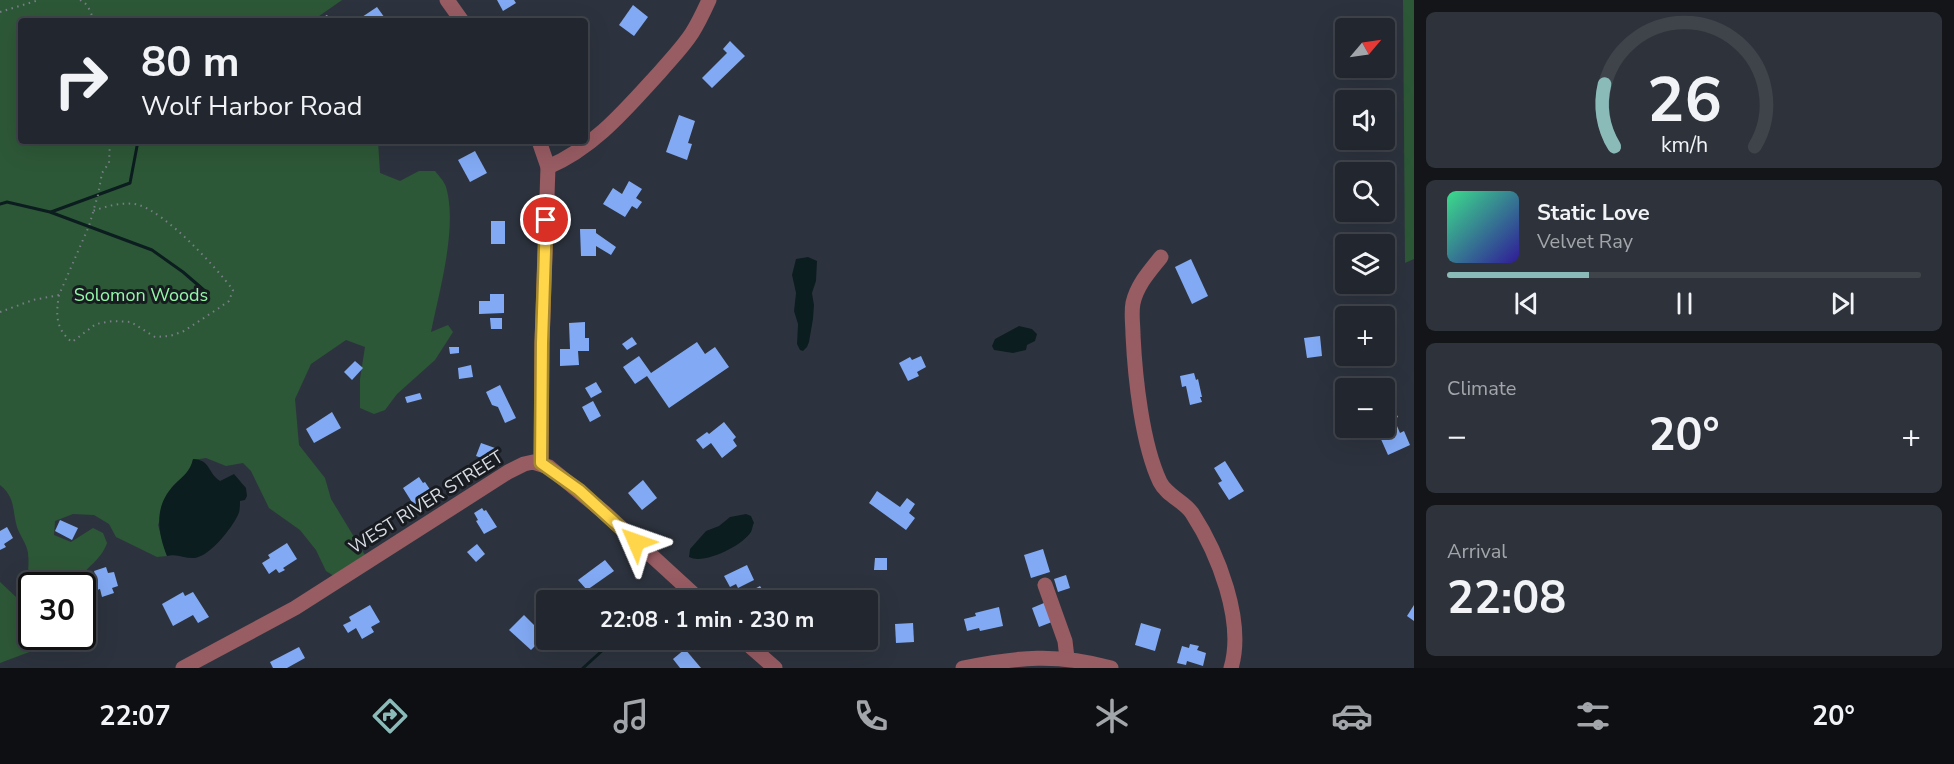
<!DOCTYPE html>
<html lang="en">
<head>
<meta charset="utf-8">
<style>
	body { margin:0; font-family:"Nunito Sans",sans-serif; background:#2e323a; color:#f1f3f6; height:100vh; display:flex; flex-direction:column; font-size:22px; white-space:nowrap }
	* { box-sizing:border-box; margin:0 }
	p { font-size:20px; color:#a2a5aa }
	.icon { flex:none; width:33px; height:33px; fill:none; stroke:currentColor; stroke-width:2; stroke-linecap:round; stroke-linejoin:round }
	.map { position:relative; flex:1; overflow:hidden }
	.details { display:flex; flex-direction:column; gap:12px; padding:12px; background:#131519; width:540px }
	.details>* { flex:none }
	.banner { position:absolute; left:18px; top:18px; width:570px; height:126px; border-radius:6px; box-shadow:0 6px 24px #0002,0 0 0 2px #3f434a; background:#22262e; color:#f1f3f6; overflow:hidden }
	.needle { width:39px; rotate:61deg }
	.tools { position:absolute; left:1335px; top:18px; display:grid; gap:12px }
	.tools a { display:grid; place-items:center; width:60px; height:60px; border-radius:6px; background:#22262e; box-shadow:0 6px 24px #0002,0 0 0 2px #3f434a; font-size:30px }
	.speed { position:absolute; left:18px; top:572px; display:flex; gap:12px; font-size:30px; font-weight:700; text-align:center }
	.speed>* { display:grid; place-content:center; width:78px; height:78px; border-radius:50%; background:#22262e; box-shadow:0 6px 24px #0002,0 0 0 2px #3f434a; line-height:1 }
	.speed .limit { border:3px solid #111; border-radius:9px; background:#fff; color:#111 }
	.pin { position:absolute; display:grid; place-items:center; width:51px; height:51px; color:#fff; margin:-26px; border:3px solid #fff; border-radius:50%; box-shadow:0 2px 6px #0007 }
	.me { position:absolute; width:66px; margin:-33px; rotate:313deg; stroke-linejoin:round; filter:drop-shadow(0 0 4px #0008) }
	.turn { display:flex; align-items:center; gap:21px; height:126px; padding:0 24px; font-size:27px }
	.turn .icon { width:78px; height:78px; stroke-width:2.5 }
	.turn b { display:block; font-size:42px; line-height:51px }
	.big { font-size:45px; font-weight:700; line-height:1.1 }
	.details .widget { flex:1; display:flex; flex-direction:column; justify-content:center; gap:9px; min-width:0; padding:0 21px; border-radius:9px; background:#2e323a }
	.details .dial { align-items:center; gap:0 }
	.dial svg { height:156px; overflow:visible; fill:none; stroke:#3f434a; stroke-width:7; stroke-linecap:round; text-anchor:middle }
	.dial text { fill:#f1f3f6; stroke:none }
	.song { display:flex; align-items:center; gap:18px }
	.cover { width:72px; height:72px; border-radius:9px; background:linear-gradient(135deg,hsl(150 70% 55%),hsl(250 70% 35%)) }
	.played { height:6px; border-radius:3px; background:linear-gradient(90deg,#8bbbb9 30%,#3f434a 30%) }
	.keys { display:flex; justify-content:space-around; direction:ltr }
	.heat { display:flex; justify-content:space-between; align-items:center; font-size:33px; direction:ltr }
	.trip { position:absolute; left:536px; top:590px; width:342px; height:60px; border-radius:6px; background:#22262e; box-shadow:0 6px 24px #0002,0 0 0 2px #3f434a; font-weight:700; line-height:60px; text-align:center }
	.tab-bar { display:flex; height:96px; justify-content:space-around; align-items:center; background:#0e0f12; color:#a2a5aa }
	.tab-bar .icon { width:42px; height:42px }
	.tab-bar .current { color:#8bbbb9 }
	.tab-bar b { font-size:27px; color:#f1f3f6 }
	main { display:flex; flex:1; min-height:0 }
	.map>svg:first-child { display:block }
	.green { fill:#2d5837 }
	.water { fill:#0c1d1f }
	.lines { fill:none; stroke-linecap:round; stroke-linejoin:round }
	.stream { stroke:#0c1d1f; stroke-width:3 }
	.building { fill:#82aaf4 }
	.path { stroke:#797e88; stroke-width:2; stroke-dasharray:1.5 4.5; stroke-linecap:butt }
	.minor { stroke:#985c63; stroke-width:15 }
	.route-casing { stroke:#a68a30; stroke-width:15 }
	.route { stroke:#ffd54a; stroke-width:10 }
	.labels { text-anchor:middle; dominant-baseline:central; stroke-width:6; stroke-linejoin:round; paint-order:stroke }
	.park-label { font-size:18px; fill:#92f8a8; stroke:#181b20 }
	.street-label { font-size:18px; fill:#d8dce3; stroke:#181b20 }
</style>
</head>
<body>
<main>
<div class="map">
<svg width="1414" height="668" viewBox="0 0 1414 668">
	<rect width="100%" height="100%" fill="#2d333e"/>
	<g class="green">
		<path d="M0,0H342L312,21H21V141H378L380,173L400,181L419,171H435C439,176 444,181 446,187C458,227 439,292 431,332L448,325L453,332L435,360L397,394L385,410L374,414L360,408V379L365,347L346,340L311,364L295,399L299,445L325,478L331,499L365,555L334,576L326,571L316,550L300,530L269,508L251,471L243,463L226,466L206,458L193,460L190,470L172,487L158,525L167,556L157,557L116,537L109,524L94,515L73,514L55,521L54,535L71,542L93,528L103,533L107,543C101,561 83,569 75,585H32L31,594C25,580 30,568 28,553C27,544 20,536 17,527C12,510 16,498 0,485Z"/>
		<polygon points="1403,0 1414,0 1414,259 1405,263"/>
		<polygon points="0,582 31,611 32,636 52,636 48,645 0,663"/>
	</g>
	<g class="water">
		<polygon points="808,257 817,261 816,281 812,293 814,305 813,319 809,342 807,347 803,351 800,350 797,344 798,324 794,311 796,293 792,275 796,259"/>
		<polygon points="1019,326 1032,329 1037,334 1035,341 1027,345 1026,350 1013,353 994,350 992,346 995,339"/>
		<path d="M193,459C211,460 207,472 220,481L234,474L246,488L247,496L245,500L240,501C240,506 240,511 238,515C232,528 210,556 195,558C185,559 177,553 167,556C157,531 154,506 174,485C183,476 190,472 193,459Z"/>
		<path d="M746,514L751,516L754,523C753,524 752,530 751,532C742,546 704,565 689,557L690,549L706,531L719,526L730,517Z"/>
	</g>
	<g class="lines">
		<g class="stream">
			<polyline points="20,95 21,94"/>
			<polyline points="0,204 7,202 50,212 152,250 183,272 205,291"/>
			<polyline points="51,212 130,183 138,141"/>
			<polyline points="583,668 615,639"/>
		</g>
	</g>
	<g class="building">
		<polygon points="497,0 514,0 516,3 503,11"/>
		<polygon points="633,5 648,17 634,36 619,25"/>
		<polygon points="377,7 387,21 360,21 359,19"/>
		<polygon points="327,15 331,21 316,21"/>
		<polygon points="730,41 745,56 712,88 702,78 727,53 723,49"/>
		<polygon points="679,115 695,121 688,143 692,144 687,160 666,152"/>
		<polygon points="475,151 487,173 470,182 458,160"/>
		<polygon points="629,181 642,189 636,198 642,202 637,209 632,206 625,217 603,204 613,188 622,194"/>
		<rect x="491" y="221" width="14" height="23"/>
		<polygon points="580,229 596,229 596,233 616,247 611,255 596,246 596,256 581,256"/>
		<polygon points="1191,259 1208,296 1192,304 1175,267"/>
		<polygon points="490,294 504,294 504,313 479,314 479,301 490,301"/>
		<polygon points="490,318 502,318 502,329 491,329"/>
		<polygon points="585,322 585,338 589,338 589,351 578,351 579,365 560,366 560,349 570,349 569,323"/>
		<polygon points="1346,332 1346,349 1342,349 1341,333"/>
		<polygon points="1320,336 1322,356 1307,358 1304,338"/>
		<polygon points="632,337 637,344 627,350 622,344"/>
		<polygon points="697,342 705,354 715,347 729,367 669,408 647,376 635,384 623,367 639,356 651,373"/>
		<polygon points="449,347 459,347 459,353 450,354"/>
		<polygon points="921,356 926,367 917,372 919,376 908,381 899,363 910,357 912,360"/>
		<polygon points="355,361 363,368 352,380 344,372"/>
		<polygon points="471,365 473,377 459,379 458,368"/>
		<polygon points="1194,373 1196,380 1198,379 1202,397 1200,397 1202,402 1190,405 1186,386 1182,387 1180,376"/>
		<polygon points="596,382 602,392 591,398 585,388"/>
		<polygon points="500,385 516,418 505,423 498,407 492,405 486,392"/>
		<polygon points="420,393 422,399 407,403 405,397"/>
		<polygon points="593,401 601,416 590,422 582,407"/>
		<polygon points="1391,403 1398,417 1394,419 1400,433 1404,431 1410,445 1388,455 1376,428 1384,428 1384,406"/>
		<polygon points="332,412 341,428 314,443 306,429"/>
		<polygon points="724,422 736,437 733,440 737,446 722,458 711,443 703,449 696,440 707,432 709,434"/>
		<polygon points="481,443 495,448 490,461 476,456"/>
		<polygon points="1225,461 1244,491 1229,500 1218,483 1222,481 1214,468"/>
		<polygon points="419,477 423,483 425,482 431,491 429,492 431,497 415,507 403,488"/>
		<polygon points="643,480 657,498 642,510 628,493"/>
		<polygon points="877,491 900,507 907,498 915,504 909,513 915,518 906,530 869,503"/>
		<polygon points="482,508 484,511 486,510 497,527 484,534 476,521 478,520 474,513"/>
		<polygon points="60,520 78,528 72,540 55,531"/>
		<polygon points="7,527 13,538 4,544 6,547 0,550 0,531"/>
		<polygon points="287,543 297,559 283,568 285,570 279,573 276,569 269,574 262,563 270,558 268,555"/>
		<polygon points="477,544 485,554 476,562 467,552"/>
		<polygon points="1043,549 1050,572 1031,578 1024,555"/>
		<polygon points="875,558 887,558 887,570 874,570"/>
		<polygon points="605,560 614,571 587,590 578,580"/>
		<polygon points="747,565 754,580 738,588 736,584 730,587 724,576"/>
		<polygon points="106,567 108,573 114,572 118,586 112,588 114,593 102,597 100,589 94,591 91,580 96,578 94,571"/>
		<polygon points="1066,575 1070,588 1058,592 1054,579"/>
		<polygon points="760,586 767,597 761,600 754,600 749,592"/>
		<polygon points="183,592 185,596 193,592 209,617 198,623 193,615 173,626 162,604"/>
		<polygon points="1044,603 1052,622 1039,627 1032,608"/>
		<polygon points="370,605 380,622 371,627 374,632 362,639 356,628 348,633 343,625 351,621 349,617"/>
		<polygon points="1414,605 1414,621 1407,616"/>
		<polygon points="999,607 1003,626 980,631 979,628 967,631 964,619 976,616 975,613"/>
		<polygon points="524,615 545,636 531,650 509,630"/>
		<polygon points="913,623 914,642 896,643 895,624"/>
		<polygon points="1141,623 1161,629 1155,651 1135,645"/>
		<polygon points="1190,644 1199,646 1197,650 1206,653 1203,666 1187,661 1186,665 1177,663 1182,646 1189,648"/>
		<polygon points="299,647 305,658 287,668 273,668 270,662"/>
		<polygon points="685,649 701,668 680,668 673,659"/>
	</g>
	<g class="lines">
		<g class="path">
			<path d="M80,0C88,3 91,13 94,21"/>
			<polyline points="0,12 39,0"/>
			<path d="M59,295C56,313 55,329 72,342L96,324L113,321L131,322L155,337L170,336L184,331L219,308L229,301L233,290C215,266 167,214 139,205C124,201 107,206 93,211"/>
			<polyline points="0,312 33,300 59,295 89,226 98,195 102,173 109,163 110,141"/>
		</g>
		<g class="minor">
			<polyline points="447,0 462,21"/>
			<polyline points="539,141 548,167 542,343 541,463"/>
			<path d="M548,167C594,148 627,108 660,72C671,59 683,47 692,33C699,22 704,11 709,0"/>
			<path d="M1161,257C1149,272 1137,285 1133,303C1131,313 1133,325 1133,335C1135,377 1142,444 1160,482C1167,496 1184,501 1192,513C1218,553 1245,621 1231,668"/>
			<polyline points="1045,585 1065,641 1067,658"/>
			<polyline points="742,639 775,668"/>
			<polyline points="183,668 295,608 508,472 524,464 533,462 549,467 605,513 700,600"/>
			<path d="M963,668C1018,657 1057,653 1111,668"/>
		</g>
	</g>
	<g class="lines">
		<defs>
			<polyline id="route" points="546,220 542,343 541,463 579,490 636,542"/>
		</defs>
		<use href="#route" class="route-casing"/>
		<use href="#route" class="route"/>
	</g>
	<g class="labels">
		<g class="park-label">
			<text x="141" y="295">Solomon Woods</text>
		</g>
		<g class="street-label">
			<text transform="translate(426 502) rotate(-32)">WEST RIVER STREET</text>
		</g>
	</g>
</svg>
<div class="tools">
<a><svg class="needle" viewBox="-14 -14 28 28"><path d="M0-13l5 13h-10z" fill="#e53935"/><path d="M0 13l5-13h-10z" fill="#a2a5aa"/></svg></a>
<a><svg class="icon" aria-label="sound" viewBox="0 0 24 24"><path d="M4 9h4l5-4v14l-5-4H4zM17 9q2 3 0 6"/></svg></a>
<a><svg class="icon" aria-label="search" viewBox="0 0 24 24"><circle cx="10" cy="10" r="6"/><path d="M15 15l6 6"/></svg></a>
<a><svg class="icon" aria-label="layers" viewBox="0 0 24 24"><path d="M12 4l9 5-9 5-9-5zM3 14l9 5 9-5"/></svg></a>
<a>+</a>
<a>−</a>
</div>
<div class="speed"><div class="limit">30</div></div>
<div class="pin" style="left:546px;top:220px;background:#d93025"><svg class="icon" aria-label="arrive" viewBox="0 0 24 24"><path d="M6 21V4h12l-3 4 3 4H6"/></svg></div>
<svg class="me" style="left:636px;top:542px" viewBox="-20 -20 40 40"><path d="M0-17L14 15 0 8-14 15z" fill="#ffd54a" stroke="#fff" stroke-width="4"/></svg>
<div class="trip">22:08 · 1 min · 230 m</div>
<div class="banner">
<div class="turn"><svg class="icon" aria-label="right" viewBox="0 0 24 24"><path d="M7 20v-9h11M14 6l5 5-5 5"/></svg><div><b>80 m</b>Wolf Harbor Road</div></div>
</div>
</div>
<section class="details">
<div class="widget dial"><svg viewBox="0 0 100 80">
<path d="M14 69A42 42 0 1 1 86 69"/>
<path d="M14 69A42 42 0 0 1 9 37" stroke="#8bbbb9"/>
<text x="50" y="56" font-size="32" font-weight="700">26</text>
<text x="50" y="72" font-size="11">km/h</text>
</svg></div>
<div class="widget">
<div class="song"><i class="cover"></i><div><b>Static Love</b><p>Velvet Ray</p></div></div>
<div class="played"></div>
<div class="keys"><svg class="icon" aria-label="previous" viewBox="0 0 24 24"><path d="M18 5L8 12l10 7zM5 5v14"/></svg><svg class="icon" aria-label="pause" viewBox="0 0 24 24"><path d="M8 5v14M16 5v14"/></svg><svg class="icon" aria-label="next" viewBox="0 0 24 24"><path d="M6 5l10 7-10 7zM19 5v14"/></svg></div>
</div>
<div class="widget"><p>Climate</p>
<div class="heat"><a>−</a><b class="big">20°</b><a>+</a></div>
</div>
<div class="widget"><p>Arrival</p><b class="big">22:08</b></div>
</section>
</main>
<nav class="tab-bar">
<b>22:07</b>
<svg class="icon current" aria-label="directions" viewBox="0 0 24 24"><path d="M12 3l9 9-9 9-9-9zM9 14v-3h6M13 9l2 2-2 2"/></svg>
<svg class="icon" aria-label="music" viewBox="0 0 24 24"><path d="M9 18V5l10-2v13"/><circle cx="6" cy="18" r="3"/><circle cx="16" cy="16" r="3"/></svg>
<svg class="icon" aria-label="phone" viewBox="0 0 24 24"><path d="M5 4h4l2 5-3 2q2 4 5 5l2-3 5 2v4C11 20 4 13 5 4z"/></svg>
<svg class="icon" aria-label="climate" viewBox="0 0 24 24"><path d="M12 3v18M4 7l16 10M4 17L20 7"/></svg>
<svg class="icon" aria-label="car" viewBox="0 0 24 24"><path d="M5 17H2v-5l4-1 3-4h7l3 4 3 1v5h-3M9 17h6M6 11h13"/><circle cx="7" cy="17" r="2"/><circle cx="17" cy="17" r="2"/></svg>
<svg class="icon" aria-label="filters" viewBox="0 0 24 24"><path d="M4 7h16M4 17h16"/><circle cx="9" cy="7" r="2"/><circle cx="15" cy="17" r="2"/></svg>
<b>20°</b>
</nav>
</body>
</html>
